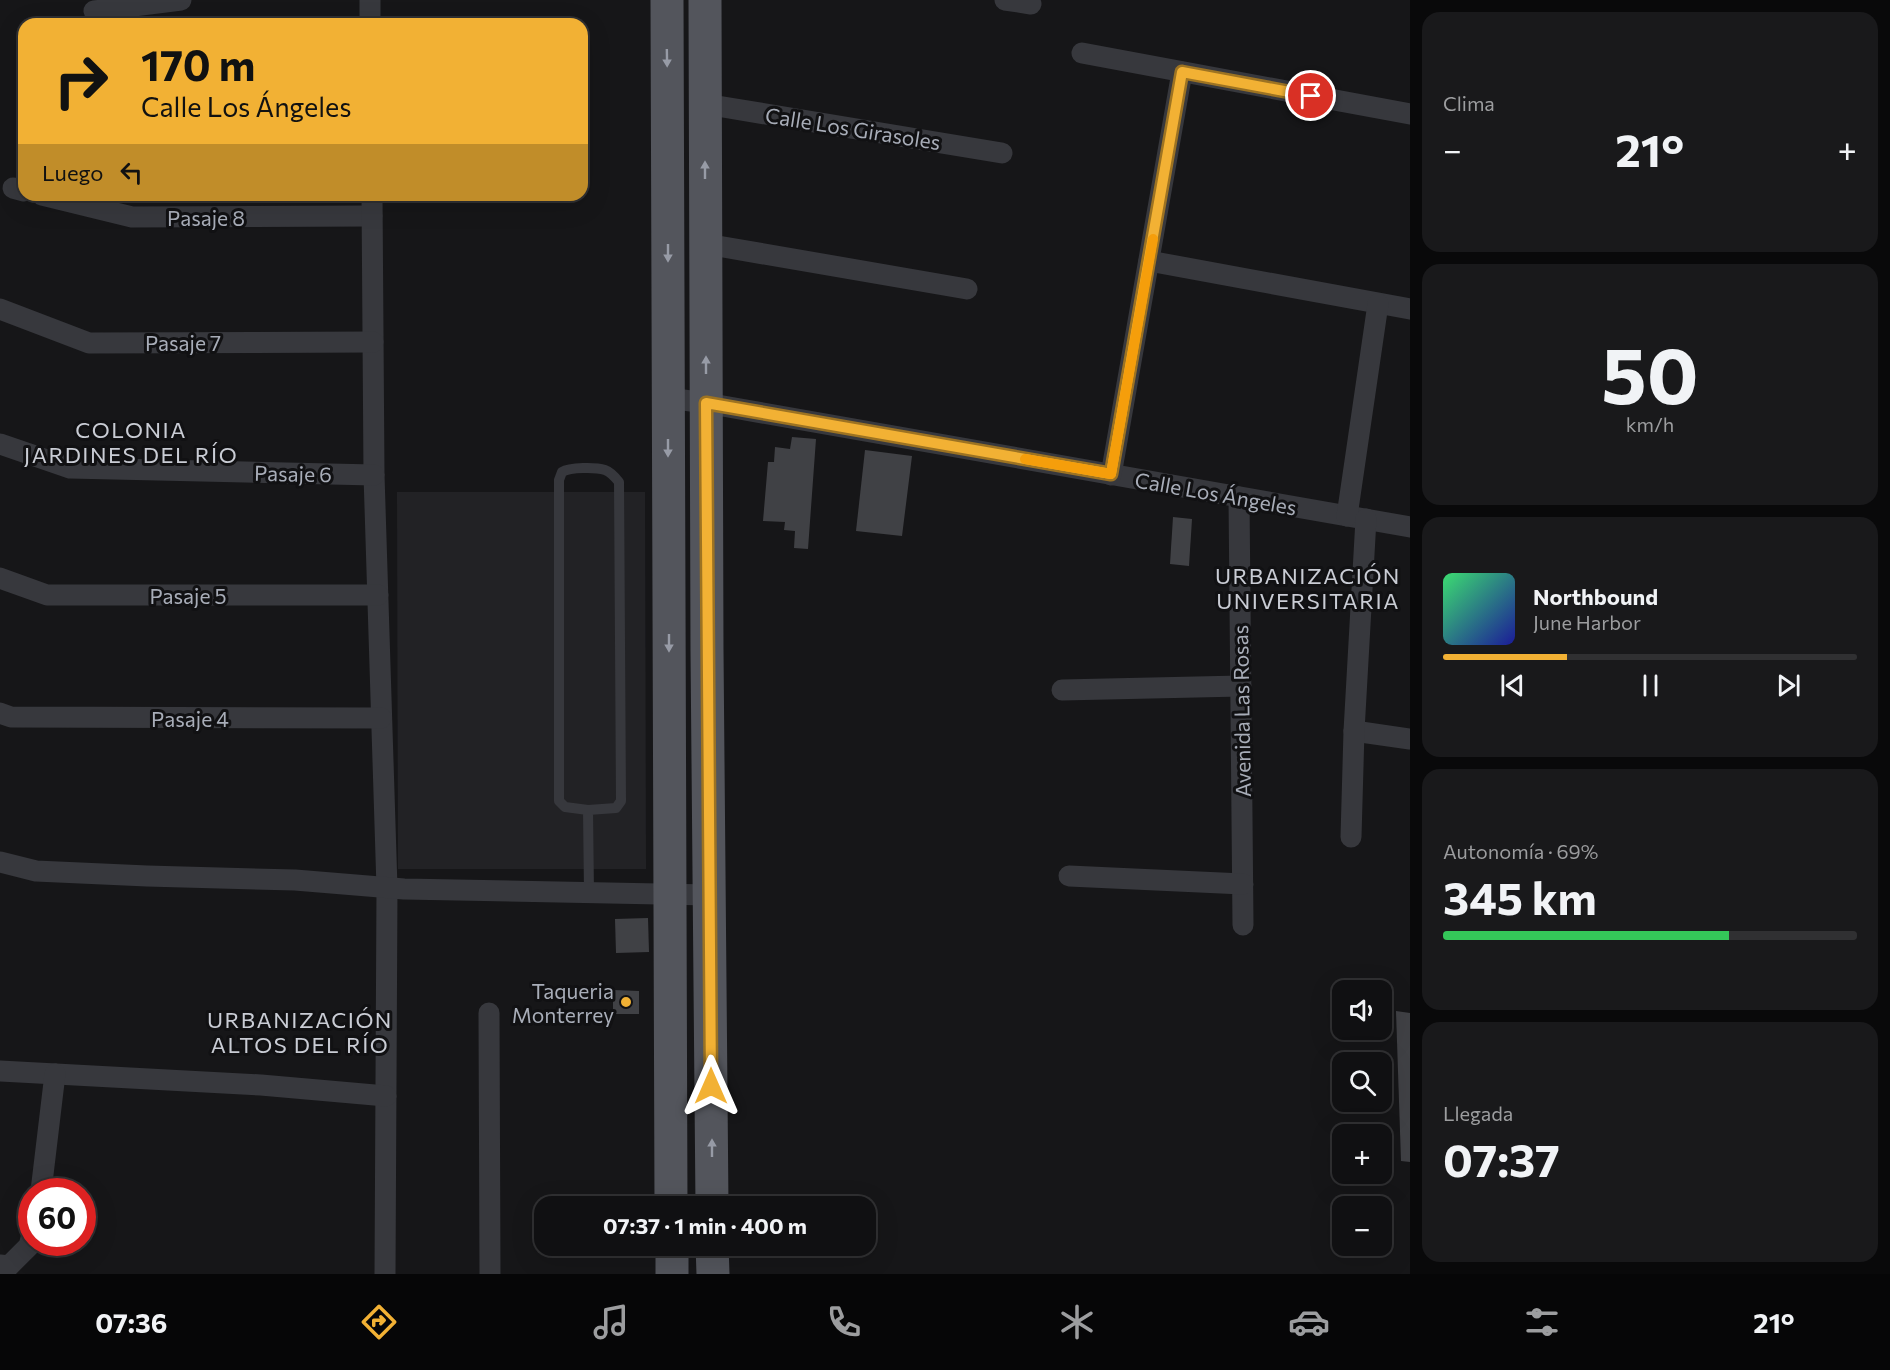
<!DOCTYPE html>
<html lang="es">
<head>
<meta charset="utf-8">
<style>
	body { margin:0; font-family:Commissioner,sans-serif; background:#19191b; color:#f1f3f6; height:100vh; display:flex; flex-direction:column; font-size:22px; white-space:nowrap }
	* { box-sizing:border-box; margin:0 }
	p { font-size:20px; color:#9c9d9f }
	.icon { flex:none; width:33px; height:33px; fill:none; stroke:currentColor; stroke-width:2; stroke-linecap:round; stroke-linejoin:round }
	.map { position:relative; flex:1; overflow:hidden }
	.drawer { display:flex; flex-direction:column; gap:12px; padding:12px; background:#09090a; width:480px }
	.drawer>* { flex:none }
	.top-card { position:absolute; left:18px; top:18px; width:570px; height:183px; border-radius:18px; box-shadow:0 6px 24px #0002,0 0 0 2px #303032; background:#f2b134; color:#111; overflow:hidden }
	.tools { position:absolute; left:1332px; top:980px; display:grid; gap:12px }
	.tools a { display:grid; place-items:center; width:60px; height:60px; border-radius:12px; background:#101012; box-shadow:0 6px 24px #0002,0 0 0 2px #303032; font-size:30px }
	.speed { position:absolute; left:18px; top:1178px; display:flex; gap:12px; font-size:30px; font-weight:700; text-align:center }
	.speed>* { display:grid; place-content:center; width:78px; height:78px; border-radius:50%; background:#101012; box-shadow:0 6px 24px #0002,0 0 0 2px #303032; line-height:1 }
	.speed .limit { border:9px solid #d22; background:#fff; color:#111 }
	.pin { position:absolute; display:grid; place-items:center; width:51px; height:51px; color:#fff; margin:-26px; border:3px solid #fff; border-radius:50%; box-shadow:0 2px 6px #0007 }
	.me { position:absolute; width:66px; margin:-33px; rotate:0deg; stroke-linejoin:round; filter:drop-shadow(0 0 4px #0008) }
	.turn { display:flex; align-items:center; gap:21px; height:126px; padding:0 24px; font-size:27px }
	.turn .icon { width:78px; height:78px; stroke-width:2.5 }
	.turn b { display:block; font-size:42px; line-height:51px }
	.then { display:flex; align-items:center; height:57px; padding:0 24px; background:#0003; gap:12px; font-size:22px }
	.big { font-size:45px; font-weight:700; line-height:1.1 }
	.drawer .card { flex:1; display:flex; flex-direction:column; justify-content:center; gap:9px; min-width:0; padding:0 21px; border-radius:18px; background:#19191b }
	.drawer .dial { align-items:center; gap:0 }
	.dial b { font-size:78px; line-height:1 }
	.song { display:flex; align-items:center; gap:18px }
	.cover { width:72px; height:72px; border-radius:9px; background:linear-gradient(135deg,hsl(140 70% 55%),hsl(240 70% 35%)) }
	.played { height:6px; border-radius:3px; background:linear-gradient(90deg,#f2b134 30%,#303032 30%) }
	.keys { display:flex; justify-content:space-around; direction:ltr }
	.heat { display:flex; justify-content:space-between; align-items:center; font-size:33px; direction:ltr }
	.charge { height:9px; border-radius:4px; background:linear-gradient(90deg,#34c759 69%,#303032 0) }
	.trip { position:absolute; left:534px; top:1196px; width:342px; height:60px; border-radius:18px; background:#101012; box-shadow:0 6px 24px #0002,0 0 0 2px #303032; font-weight:700; line-height:60px; text-align:center }
	.dock { display:flex; height:96px; justify-content:space-around; align-items:center; background:#060607; color:#9c9d9f }
	.dock .icon { width:42px; height:42px }
	.dock .active { color:#f2b134 }
	.dock b { font-size:27px; color:#f1f3f6 }
	main { display:flex; flex:1; min-height:0 }
	.map>svg:first-child { display:block }
	.built { fill:#222225 }
	.building { fill:#404145 }
	.lines { fill:none; stroke-linecap:round; stroke-linejoin:round }
	.lane { stroke:#37383d; stroke-width:10 }
	.street { stroke:#37383d; stroke-width:21 }
	.primary { stroke:#53555c; stroke-width:33 }
	.oneway { fill:#979ba6 }
	.route-casing { stroke:#9d7322; stroke-width:15 }
	.route { stroke:#f2b134; stroke-width:10 }
	.slow { stroke:#f59e0b; stroke-width:10 }
	.poi-dot { fill:#f2b134; stroke:#111113; stroke-width:2 }
	.labels { text-anchor:middle; dominant-baseline:central; stroke-width:6; stroke-linejoin:round; paint-order:stroke }
	.street-label { font-size:21px; fill:#a8adb8; stroke:#111113 }
	.poi-label { font-size:21px; fill:#a8adb8; stroke:#111113; text-anchor:end }
	.neighbourhood-label { font-size:22px; letter-spacing:1.5px; fill:#c9ccd4; stroke:#111113 }
</style>
</head>
<body>
<main>
<div class="map">
<svg width="1410" height="1274" viewBox="0 0 1410 1274">
	<rect width="100%" height="100%" fill="#161618"/>
	<polygon class="built" points="397,492 645,492 646,869 398,869"/>
	<g class="building">
		<polygon points="792,437 816,439 808,549 794,548 795,531 784,530 785,522 763,521 768,462 774,462 775,447 790,449"/>
		<polygon points="865,450 912,456 902,536 856,531"/>
		<polygon points="1173,517 1192,519 1189,566 1170,564"/>
		<polygon points="648,918 649,952 616,953 615,919"/>
		<polygon points="613,990 639,991 639,1014 613,1014"/>
		<polygon points="1396,1011 1410,1013 1410,1162 1401,1161"/>
	</g>
	<g class="lines">
		<path class="lane" d="M588,810L565,807L559,801V480L562,472C570,467 596,467 605,470C611,472 615,477 619,482L621,801L616,808L588,810L589,893"/>
		<g class="street">
			<polyline points="370,0 370,24"/>
			<polyline points="1005,0 1031,4"/>
			<polyline points="94,11 181,0"/>
			<polyline points="1082,53 1410,114"/>
			<polyline points="705,104 1002,153"/>
			<polyline points="13,188 24,191"/>
			<polyline points="42,195 132,217 372,216"/>
			<polyline points="372,195 374,475 387,888 385,1274"/>
			<polyline points="706,244 967,289"/>
			<polyline points="1149,261 1410,309"/>
			<polyline points="0,309 89,343 373,342"/>
			<polyline points="668,398 706,403 1410,527"/>
			<polyline points="0,444 70,468 374,475"/>
			<polyline points="1111,475 1182,72"/>
			<polyline points="1239,497 1243,925"/>
			<polyline points="1347,516 1378,304"/>
			<polyline points="0,578 47,595 378,595"/>
			<polyline points="1062,690 1241,686"/>
			<polyline points="0,713 11,717 381,718"/>
			<polyline points="1354,731 1410,739"/>
			<polyline points="1351,837 1354,731 1366,519"/>
			<polyline points="0,862 36,871 147,876 295,880 404,889 710,895"/>
			<polyline points="1069,876 1243,884"/>
			<polyline points="489,1013 490,1274"/>
			<polyline points="0,1071 261,1085 386,1096"/>
			<polyline points="41,1191 55,1074"/>
			<polyline points="0,1265 9,1266 29,1246 32,1234"/>
		</g>
		<g class="primary">
			<polyline points="667,0 671,1206"/>
			<polyline points="705,0 707,650 712,1206"/>
			<polyline points="672,1245 672,1274"/>
			<polyline points="712,1245 713,1274"/>
		</g>
	</g>
	<defs><path id="oneway-solid" d="M-6-.8H1V-3.2L6.5 0L1 3.2V.8H-6Z" transform="scale(1.5)"/></defs>
	<g class="oneway">
		<use href="#oneway-solid" transform="translate(667 58) rotate(89)"/>
		<use href="#oneway-solid" transform="translate(705 170) rotate(-90)"/>
		<use href="#oneway-solid" transform="translate(668 253) rotate(90)"/>
		<use href="#oneway-solid" transform="translate(706 365) rotate(-90)"/>
		<use href="#oneway-solid" transform="translate(668 448) rotate(90)"/>
		<use href="#oneway-solid" transform="translate(669 643) rotate(90)"/>
		<use href="#oneway-solid" transform="translate(712 1148) rotate(-90)"/>
	</g>
	<g class="lines">
		<defs>
			<polyline id="route" points="711,1086 706,403 1111,474 1182,72 1311,96"/>
		</defs>
		<use href="#route" class="route-casing"/>
		<use href="#route" class="route"/>
		<polyline class="slow" points="1025,459 1111,474 1153,239"/>
	</g>
	<circle class="poi-dot" cx="626" cy="1002" r="6"/>
	<g class="labels">
		<g class="street-label">
			<text transform="translate(853 128) rotate(9)">Calle Los Girasoles</text>
			<text x="206" y="217">Pasaje 8</text>
			<text x="183" y="342">Pasaje 7</text>
			<text transform="translate(293 473) rotate(1)">Pasaje 6</text>
			<text transform="translate(1216 493) rotate(10)">Calle Los Ángeles</text>
			<text x="188" y="595">Pasaje 5</text>
			<text transform="translate(1241 711) rotate(-91)">Avenida Las Rosas</text>
			<text x="190" y="718">Pasaje 4</text>
		</g>
		<g class="poi-label">
			<text x="614" y="990">Taqueria<tspan x="614" dy="24">Monterrey</tspan></text>
		</g>
		<g class="neighbourhood-label">
			<text x="131" y="429">COLONIA<tspan x="131" dy="25">JARDINES DEL RÍO</tspan></text>
			<text x="1308" y="575">URBANIZACIÓN<tspan x="1308" dy="25">UNIVERSITARIA</tspan></text>
			<text x="300" y="1019">URBANIZACIÓN<tspan x="300" dy="25">ALTOS DEL RÍO</tspan></text>
		</g>
	</g>
</svg>
<div class="tools">
<a><svg class="icon" aria-label="sound" viewBox="0 0 24 24"><path d="M4 9h4l5-4v14l-5-4H4zM17 9q2 3 0 6"/></svg></a>
<a><svg class="icon" aria-label="search" viewBox="0 0 24 24"><circle cx="10" cy="10" r="6"/><path d="M15 15l6 6"/></svg></a>
<a>+</a>
<a>−</a>
</div>
<div class="speed"><div class="limit">60</div></div>
<div class="pin" style="left:1311px;top:96px;background:#d93025"><svg class="icon" aria-label="arrive" viewBox="0 0 24 24"><path d="M6 21V4h12l-3 4 3 4H6"/></svg></div>
<svg class="me" style="left:711px;top:1086px" viewBox="-20 -20 40 40"><path d="M0-17L14 15 0 8-14 15z" fill="#f2b134" stroke="#fff" stroke-width="4"/></svg>
<div class="trip">07:37 · 1 min · 400 m</div>
<div class="top-card">
<div class="turn"><svg class="icon" aria-label="right" viewBox="0 0 24 24"><path d="M7 20v-9h11M14 6l5 5-5 5"/></svg><div><b>170 m</b>Calle Los Ángeles</div></div>
<div class="then">Luego<svg class="icon" aria-label="left" viewBox="0 0 24 24"><path d="M17 20v-9H6M10 6l-5 5 5 5"/></svg></div>
</div>
</div>
<section class="drawer">
<div class="card"><p>Clima</p>
<div class="heat"><a>−</a><b class="big">21°</b><a>+</a></div>
</div>
<div class="card dial"><b>50</b><p>km/h</p></div>
<div class="card">
<div class="song"><i class="cover"></i><div><b>Northbound</b><p>June Harbor</p></div></div>
<div class="played"></div>
<div class="keys"><svg class="icon" aria-label="previous" viewBox="0 0 24 24"><path d="M18 5L8 12l10 7zM5 5v14"/></svg><svg class="icon" aria-label="pause" viewBox="0 0 24 24"><path d="M8 5v14M16 5v14"/></svg><svg class="icon" aria-label="next" viewBox="0 0 24 24"><path d="M6 5l10 7-10 7zM19 5v14"/></svg></div>
</div>
<div class="card"><p>Autonomía · 69%</p><b class="big">345 km</b><div class="charge"></div></div>
<div class="card"><p>Llegada</p><b class="big">07:37</b></div>
</section>
</main>
<nav class="dock">
<b>07:36</b>
<svg class="icon active" aria-label="directions" viewBox="0 0 24 24"><path d="M12 3l9 9-9 9-9-9zM9 14v-3h6M13 9l2 2-2 2"/></svg>
<svg class="icon" aria-label="music" viewBox="0 0 24 24"><path d="M9 18V5l10-2v13"/><circle cx="6" cy="18" r="3"/><circle cx="16" cy="16" r="3"/></svg>
<svg class="icon" aria-label="phone" viewBox="0 0 24 24"><path d="M5 4h4l2 5-3 2q2 4 5 5l2-3 5 2v4C11 20 4 13 5 4z"/></svg>
<svg class="icon" aria-label="climate" viewBox="0 0 24 24"><path d="M12 3v18M4 7l16 10M4 17L20 7"/></svg>
<svg class="icon" aria-label="car" viewBox="0 0 24 24"><path d="M5 17H2v-5l4-1 3-4h7l3 4 3 1v5h-3M9 17h6M6 11h13"/><circle cx="7" cy="17" r="2"/><circle cx="17" cy="17" r="2"/></svg>
<svg class="icon" aria-label="filters" viewBox="0 0 24 24"><path d="M4 7h16M4 17h16"/><circle cx="9" cy="7" r="2"/><circle cx="15" cy="17" r="2"/></svg>
<b>21°</b>
</nav>
</body>
</html>
